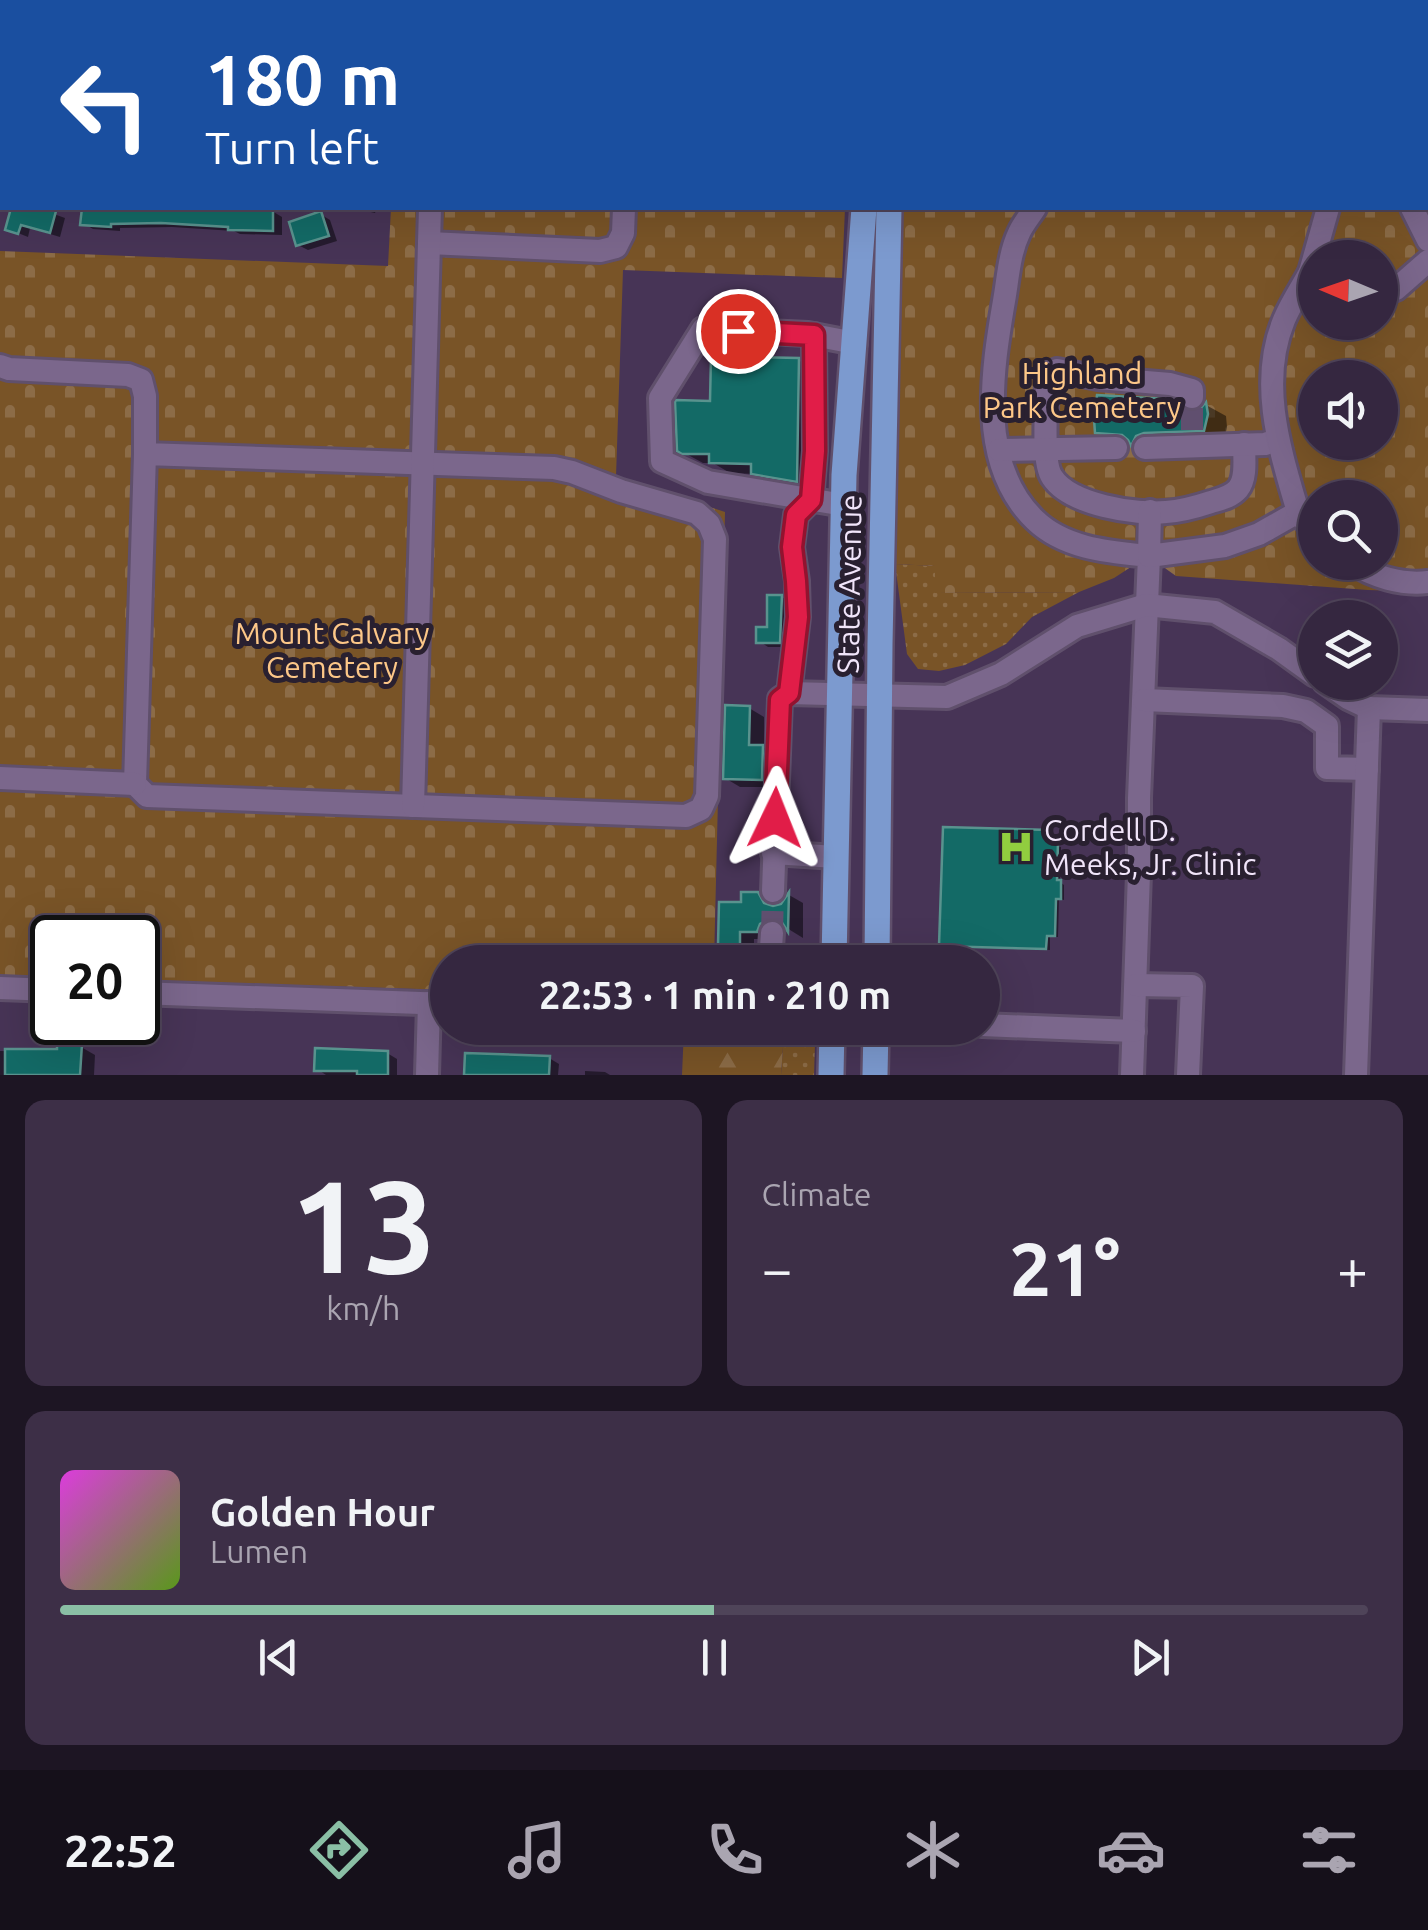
<!DOCTYPE html>
<html lang="en">
<head>
<meta charset="utf-8">
<style>
	body { margin:0; font-family:Ubuntu,sans-serif; background:#3d2f47; color:#f1f3f6; height:100vh; display:flex; flex-direction:column; font-size:38px; white-space:nowrap }
	* { box-sizing:border-box; margin:0 }
	p { font-size:32px; color:#aaa5b1 }
	.icon { flex:none; width:55px; height:55px; fill:none; stroke:currentColor; stroke-width:2; stroke-linecap:round; stroke-linejoin:round }
	.map { position:relative; height:1075px; overflow:hidden }
	.details { display:flex; flex-direction:column; gap:25px; padding:25px; background:#1d1523; flex:1 }
	.details>* { flex:none }
	.guide { position:absolute; left:0px; top:0px; width:1430px; height:210px; box-shadow:0 10px 40px #0002,0 0 0 2px #4f4459; background:#1a4fa0; color:#fff; overflow:hidden }
	.needle { width:65px; rotate:272deg }
	.tools { position:absolute; left:1298px; top:240px; display:grid; gap:20px }
	.tools a { display:grid; place-items:center; width:100px; height:100px; border-radius:50%; background:#352740; box-shadow:0 10px 40px #0002,0 0 0 2px #4f4459; font-size:50px }
	.speed { position:absolute; left:30px; top:915px; display:flex; gap:20px; font-size:50px; font-weight:700; text-align:center }
	.speed>* { display:grid; place-content:center; width:130px; height:130px; border-radius:50%; background:#352740; box-shadow:0 10px 40px #0002,0 0 0 2px #4f4459; line-height:1 }
	.speed .limit { border:5px solid #111; border-radius:15px; background:#fff; color:#111 }
	.pin { position:absolute; display:grid; place-items:center; width:85px; height:85px; color:#fff; margin:-42px; border:5px solid #fff; border-radius:50%; box-shadow:0 2px 10px #0007 }
	.me { position:absolute; width:110px; margin:-55px; rotate:2deg; stroke-linejoin:round; filter:drop-shadow(0 0 8px #0008) }
	.turn { display:flex; align-items:center; gap:35px; height:210px; padding:0 40px; font-size:45px }
	.turn .icon { width:130px; height:130px; stroke-width:2.5 }
	.turn b { display:block; font-size:70px; line-height:85px }
	.big { font-size:75px; font-weight:700; line-height:1.1 }
	.details .tile { flex:1; display:flex; flex-direction:column; justify-content:center; gap:15px; min-width:0; padding:0 35px; border-radius:20px; background:#3d2f47 }
	.details .dial { align-items:center; gap:0 }
	.dial b { font-size:130px; line-height:1 }
	.song { display:flex; align-items:center; gap:30px }
	.cover { width:120px; height:120px; border-radius:15px; background:linear-gradient(135deg,hsl(300 70% 55%),hsl(90 70% 35%)) }
	.played { height:10px; border-radius:5px; background:linear-gradient(90deg,#8abfa5 50%,#4f4459 50%) }
	.keys { display:flex; justify-content:space-around; direction:ltr }
	.heat { display:flex; justify-content:space-between; align-items:center; font-size:55px; direction:ltr }
	.details .tiles { flex:1; display:grid; gap:25px; grid-template-columns:1fr 1fr }
	.tile:last-child { grid-column:span 2 }
	.trip { position:absolute; left:430px; top:945px; width:570px; height:100px; border-radius:50px; background:#352740; box-shadow:0 10px 40px #0002,0 0 0 2px #4f4459; font-weight:700; line-height:100px; text-align:center }
	.tab-bar { display:flex; height:160px; justify-content:space-around; align-items:center; background:#15101a; color:#aaa5b1 }
	.tab-bar .icon { width:70px; height:70px }
	.tab-bar .selected { color:#8abfa5 }
	.tab-bar b { font-size:45px; color:#f1f3f6 }
	.map>svg:first-child { display:block }
	.grass { fill:url(#grass-dots) }
	.forest { fill:url(#forest-firs) }
	.cemetery { fill:url(#cemetery-stones); fill-rule:evenodd }
	.shadow { fill:#0007 }
	.building { fill:#136a66; stroke:#59938e; stroke-width:2.5 }
	.lines { fill:none; stroke-linecap:round; stroke-linejoin:round }
	.minor-tunnel { stroke:#604f6f; stroke-width:22; stroke-dasharray:22 11; stroke-linecap:butt }
	.minor-casing { stroke:#60506c; stroke-width:28 }
	.major-casing { stroke:#60506c; stroke-width:30 }
	.minor { stroke:#7b678c; stroke-width:22 }
	.major { stroke:#7c9acf; stroke-width:25 }
	.route-casing { stroke:#92132f; stroke-width:25 }
	.route { stroke:#e11d48; stroke-width:18 }
	.labels { text-anchor:middle; dominant-baseline:central; stroke-width:10; stroke-linejoin:round; paint-order:stroke }
	.park-label { font-size:30px; fill:#fdc788; stroke:#292030 }
	.street-label { font-size:30px; fill:#f1e5fa; stroke:#292030 }
	.poi-label { font-size:30px; fill:#f1e5fa; stroke:#292030; text-anchor:start }
</style>
</head>
<body>
<div class="map">
<svg width="1428" height="1075" viewBox="0 0 1428 1075">
	<defs>
		<pattern id="grass-dots" width="8" height="8" patternUnits="userSpaceOnUse" patternTransform="scale(2.5)"><rect width="8" height="8" fill="#795427"/><path d="M2 2h.1M6 6h.1" fill="none" stroke="#8c6c47" stroke-width="1.8" stroke-linecap="round"/></pattern>
		<pattern id="forest-firs" width="22" height="20" patternUnits="userSpaceOnUse" patternTransform="scale(2.5)"><rect width="22" height="20" fill="#795427"/><path d="M5 1l3.5 6h-7zM16 11l3.5 6h-7z" fill="#8c6c47"/></pattern>
		<pattern id="cemetery-stones" width="16" height="16" patternUnits="userSpaceOnUse" patternTransform="scale(2.5)"><rect width="16" height="16" fill="#795427"/><path d="M2 7V4a2 2 0 0 1 4 0v3zM10 15v-3a2 2 0 0 1 4 0v3z" fill="#8c6c47"/></pattern>
	</defs>
	<rect width="100%" height="100%" fill="#473456"/>
	<g class="grass">
		<polygon points="895,564 936,566 936,593 1079,592 1032,617 1006,644 965,665 939,671 918,669 907,654"/>
		<polygon points="803,1032 815,1043 814,1075 781,1075 784,1033"/>
	</g>
	<polygon class="forest" points="684,1029 784,1033 781,1075 682,1075"/>
	<g class="cemetery">
		<path d="M914,0H1428V592L1368,590L1176,576L1162,566L1134,565L1114,578L1079,592L935,593V566L895,564L903,208H1428V2H914ZM1315,258H1380V322H1315ZM1315,378H1380V442H1315ZM1315,498H1380V562H1315Z"/>
		<polygon points="391,208 845,208 842,278 623,270 616,476 725,512 714,962 448,962 447,990 138,980 138,938 52,938 52,978 0,976 0,251 388,266"/>
	</g>
	<g class="shadow">
		<polygon points="0,0 24,0 24,2 3,2"/>
		<rect x="112" y="0" width="31" height="2"/>
		<rect x="227" y="0" width="32" height="2"/>
		<rect x="336" y="0" width="36" height="2"/>
		<polygon points="1187,0 1238,0 1235,2 1190,2"/>
		<rect x="0" y="31" width="2" height="81"/>
		<polygon points="0,154 2,154 2,187 0,186"/>
		<polygon points="14,208 37,208 65,218 60,237 30,228 28,237 8,229"/>
		<polygon points="84,208 256,208 262,211 272,211 282,217 282,235 240,234 234,231 172,227 120,228 120,231 93,229 83,223"/>
		<polygon points="353,208 377,208 375,213"/>
		<polygon points="320,214 330,220 337,241 308,250 298,245"/>
		<polygon points="798,360 818,371 816,491 772,484 755,474 730,473 713,463 703,463 679,450 712,403"/>
		<polygon points="1177,404 1194,414 1206,405 1226,416 1227,427 1224,441 1152,455 1133,444 1118,444 1097,432"/>
		<polygon points="782,597 791,603 789,647 768,647 759,641 769,630"/>
		<polygon points="749,708 764,717 764,748 778,757 776,787 740,787 725,778"/>
		<polygon points="1048,833 1052,835 1052,845 1061,847 1060,882 1064,885 1064,900 1059,899 1058,937 1050,937 1050,950 946,947 942,944"/>
		<polygon points="758,894 773,903 776,908 782,906 789,895 803,903 803,938 790,930 787,926 775,932 772,939 754,939 754,952 736,952 721,943 743,904"/>
		<polygon points="81,1047 95,1055 94,1075 0,1075 0,1051 60,1052"/>
		<polygon points="387,1053 397,1059 397,1075 326,1075 317,1069"/>
		<polygon points="549,1058 559,1064 558,1075 469,1075"/>
		<polygon points="585,1071 605,1072 610,1075 585,1075"/>
	</g>
	<g class="building">
		<polygon points="11,208 46,208 56,211 50,233 21,225 18,234 5,230"/>
		<polygon points="82,208 273,209 273,231 228,230 228,227 161,223 111,224 111,227 80,225"/>
		<polygon points="321,211 329,236 296,246 289,222"/>
		<polygon points="711,356 799,358 797,482 751,474 751,464 709,463 709,454 682,454 677,451 675,402 676,400 710,401"/>
		<polygon points="1097,395 1167,399 1178,402 1184,409 1191,412 1200,409 1206,402 1208,414 1204,431 1144,433 1136,436 1131,446 1128,440 1122,435 1095,433 1094,419"/>
		<polygon points="767,595 782,595 780,643 756,643 756,627 767,627"/>
		<polygon points="725,705 750,706 749,745 763,745 762,780 723,779"/>
		<polygon points="943,827 1049,830 1049,842 1058,842 1057,880 1061,880 1061,899 1056,899 1055,936 1047,936 1046,949 939,946"/>
		<polygon points="741,892 758,892 764,903 773,906 781,904 789,892 788,932 781,921 772,918 760,924 757,932 740,932 740,945 718,945 719,902 741,902"/>
		<polygon points="57,1044 82,1044 80,1075 5,1075 5,1049 57,1049"/>
		<polygon points="315,1048 388,1051 388,1075 357,1075 357,1071 314,1071"/>
		<polygon points="465,1053 550,1056 549,1075 464,1075"/>
	</g>
	<g class="lines">
		<g class="minor-tunnel">
			<polyline points="1192,430 1192,397"/>
			<polyline points="772,933 773,891"/>
		</g>
		<defs>
			<g id="minor">
				<polyline points="648,0 649,2"/>
				<polyline points="1134,0 1136,2"/>
				<polyline points="1332,0 1333,2"/>
				<polyline points="440,1 465,2"/>
				<polyline points="63,2 63,0"/>
				<polyline points="285,2 285,0"/>
				<polyline points="612,2 613,0"/>
				<polyline points="1117,2 1118,0"/>
				<polyline points="1293,2 1294,0"/>
				<path d="M1035,208C1030,216 1023,224 1019,233C1009,254 1008,279 1004,301C992,371 977,464 1035,520C1065,549 1110,552 1149,556L1139,798V873L1132,1075"/>
				<polyline points="1412,208 1428,240"/>
				<polyline points="429,243 600,251 616,247 623,233 624,208"/>
				<polyline points="1315,274 1310,272 1328,208"/>
				<polyline points="1380,295 1396,289 1428,261"/>
				<polyline points="0,366 9,369 128,375 141,380 145,396 145,454 135,784 147,796 686,816 701,809 707,796 715,539 709,524 697,513 621,491 572,472 554,468 145,454"/>
				<path d="M1192,397V390L1170,384L1098,378L1057,370L1050,373L1047,379C1047,401 1041,461 1052,477C1070,505 1136,515 1166,512C1181,511 1196,507 1211,502C1221,499 1231,497 1238,489C1247,478 1244,458 1244,444"/>
				<polyline points="1145,448 1265,444 1277,440"/>
				<polyline points="999,450 1116,448"/>
				<polyline points="844,505 708,482 662,461 660,398 703,329 808,334 855,343"/>
				<polyline points="1150,511 1149,556 1225,546 1259,534 1298,512 1315,533"/>
				<path d="M1298,512C1280,450 1258,383 1284,320C1291,303 1302,287 1310,272"/>
				<path d="M1351,562C1373,577 1402,585 1428,582"/>
				<polyline points="1325,682 1348,698 1369,708 1428,710"/>
				<polyline points="789,693 798,617 797,581 792,547 796,515 811,500 815,451 814,335"/>
				<polyline points="1144,700 1283,706 1306,711 1327,726 1327,768 1367,769"/>
				<polyline points="0,778 135,784"/>
				<polyline points="413,806 430,208"/>
				<polyline points="773,853 836,857"/>
				<polyline points="773,891 780,699 789,693 947,697 1001,674 1077,626 1146,605 1215,612 1279,649 1315,675"/>
				<polyline points="770,962 772,933"/>
				<polyline points="1136,985 1192,986 1188,1075"/>
				<polyline points="0,988 52,990"/>
				<polyline points="138,993 448,1004"/>
				<polyline points="982,1025 1134,1031"/>
				<polyline points="427,1075 429,1003"/>
				<polyline points="1356,1075 1369,708"/>
			</g>
			<g id="major">
				<polyline points="873,2 874,0"/>
				<polyline points="900,2 900,0"/>
				<polyline points="834,962 844,475 864,208"/>
				<polyline points="877,962 880,644 889,208"/>
				<polyline points="831,1075 832,1028"/>
				<polyline points="875,1075 876,1028"/>
			</g>
		</defs>
		<use href="#minor" class="minor-casing"/>
		<use href="#major" class="major-casing"/>
		<use href="#minor" class="minor"/>
		<use href="#major" class="major"/>
	</g>
	<g class="lines">
		<defs>
			<polyline id="route" points="738,331 814,335 815,451 811,500 796,515 792,547 796,581 798,617 789,693 780,700 775,818"/>
		</defs>
		<use href="#route" class="route-casing"/>
		<use href="#route" class="route"/>
	</g>
	<defs>
		<symbol id="hospital-bare" viewBox="-9 -9 18 18"><path d="M-5-5h3v3.5h4V-5h3V5h-3V1.5h-4V5h-3Z" fill="#91cd3f" stroke="#292030" stroke-width="2.5" paint-order="stroke"/></symbol>
	</defs>
	<g fill-rule="evenodd">
		<use href="#hospital-bare" x="991" y="822" width="50" height="50"/>
	</g>
	<g class="labels">
		<g class="park-label">
			<text x="1082" y="373">Highland<tspan x="1082" dy="34">Park Cemetery</tspan></text>
			<text x="332" y="633">Mount Calvary<tspan x="332" dy="34">Cemetery</tspan></text>
		</g>
		<g class="street-label">
			<text transform="translate(849 584) rotate(-89)">State Avenue</text>
		</g>
		<g class="poi-label">
			<text x="1044" y="830">Cordell D.<tspan x="1044" dy="34">Meeks, Jr. Clinic</tspan></text>
		</g>
	</g>
</svg>
<div class="tools">
<a><svg class="needle" viewBox="-14 -14 28 28"><path d="M0-13l5 13h-10z" fill="#e53935"/><path d="M0 13l5-13h-10z" fill="#aaa5b1"/></svg></a>
<a><svg class="icon" aria-label="sound" viewBox="0 0 24 24"><path d="M4 9h4l5-4v14l-5-4H4zM17 9q2 3 0 6"/></svg></a>
<a><svg class="icon" aria-label="search" viewBox="0 0 24 24"><circle cx="10" cy="10" r="6"/><path d="M15 15l6 6"/></svg></a>
<a><svg class="icon" aria-label="layers" viewBox="0 0 24 24"><path d="M12 4l9 5-9 5-9-5zM3 14l9 5 9-5"/></svg></a>
</div>
<div class="speed"><div class="limit">20</div></div>
<div class="pin" style="left:738px;top:331px;background:#d93025"><svg class="icon" aria-label="arrive" viewBox="0 0 24 24"><path d="M6 21V4h12l-3 4 3 4H6"/></svg></div>
<svg class="me" style="left:775px;top:818px" viewBox="-20 -20 40 40"><path d="M0-17L14 15 0 8-14 15z" fill="#e11d48" stroke="#fff" stroke-width="4"/></svg>
<div class="trip">22:53 · 1 min · 210 m</div>
<div class="guide">
<div class="turn"><svg class="icon" aria-label="left" viewBox="0 0 24 24"><path d="M17 20v-9H6M10 6l-5 5 5 5"/></svg><div><b>180 m</b>Turn left</div></div>
</div>
</div>
<section class="details">
<div class="tiles">
<div class="tile dial"><b>13</b><p>km/h</p></div>
<div class="tile"><p>Climate</p>
<div class="heat"><a>−</a><b class="big">21°</b><a>+</a></div>
</div>
<div class="tile">
<div class="song"><i class="cover"></i><div><b>Golden Hour</b><p>Lumen</p></div></div>
<div class="played"></div>
<div class="keys"><svg class="icon" aria-label="previous" viewBox="0 0 24 24"><path d="M18 5L8 12l10 7zM5 5v14"/></svg><svg class="icon" aria-label="pause" viewBox="0 0 24 24"><path d="M8 5v14M16 5v14"/></svg><svg class="icon" aria-label="next" viewBox="0 0 24 24"><path d="M6 5l10 7-10 7zM19 5v14"/></svg></div>
</div>
</div>
</section>
<nav class="tab-bar">
<b>22:52</b>
<svg class="icon selected" aria-label="directions" viewBox="0 0 24 24"><path d="M12 3l9 9-9 9-9-9zM9 14v-3h6M13 9l2 2-2 2"/></svg>
<svg class="icon" aria-label="music" viewBox="0 0 24 24"><path d="M9 18V5l10-2v13"/><circle cx="6" cy="18" r="3"/><circle cx="16" cy="16" r="3"/></svg>
<svg class="icon" aria-label="phone" viewBox="0 0 24 24"><path d="M5 4h4l2 5-3 2q2 4 5 5l2-3 5 2v4C11 20 4 13 5 4z"/></svg>
<svg class="icon" aria-label="climate" viewBox="0 0 24 24"><path d="M12 3v18M4 7l16 10M4 17L20 7"/></svg>
<svg class="icon" aria-label="car" viewBox="0 0 24 24"><path d="M5 17H2v-5l4-1 3-4h7l3 4 3 1v5h-3M9 17h6M6 11h13"/><circle cx="7" cy="17" r="2"/><circle cx="17" cy="17" r="2"/></svg>
<svg class="icon" aria-label="filters" viewBox="0 0 24 24"><path d="M4 7h16M4 17h16"/><circle cx="9" cy="7" r="2"/><circle cx="15" cy="17" r="2"/></svg>
</nav>
</body>
</html>
